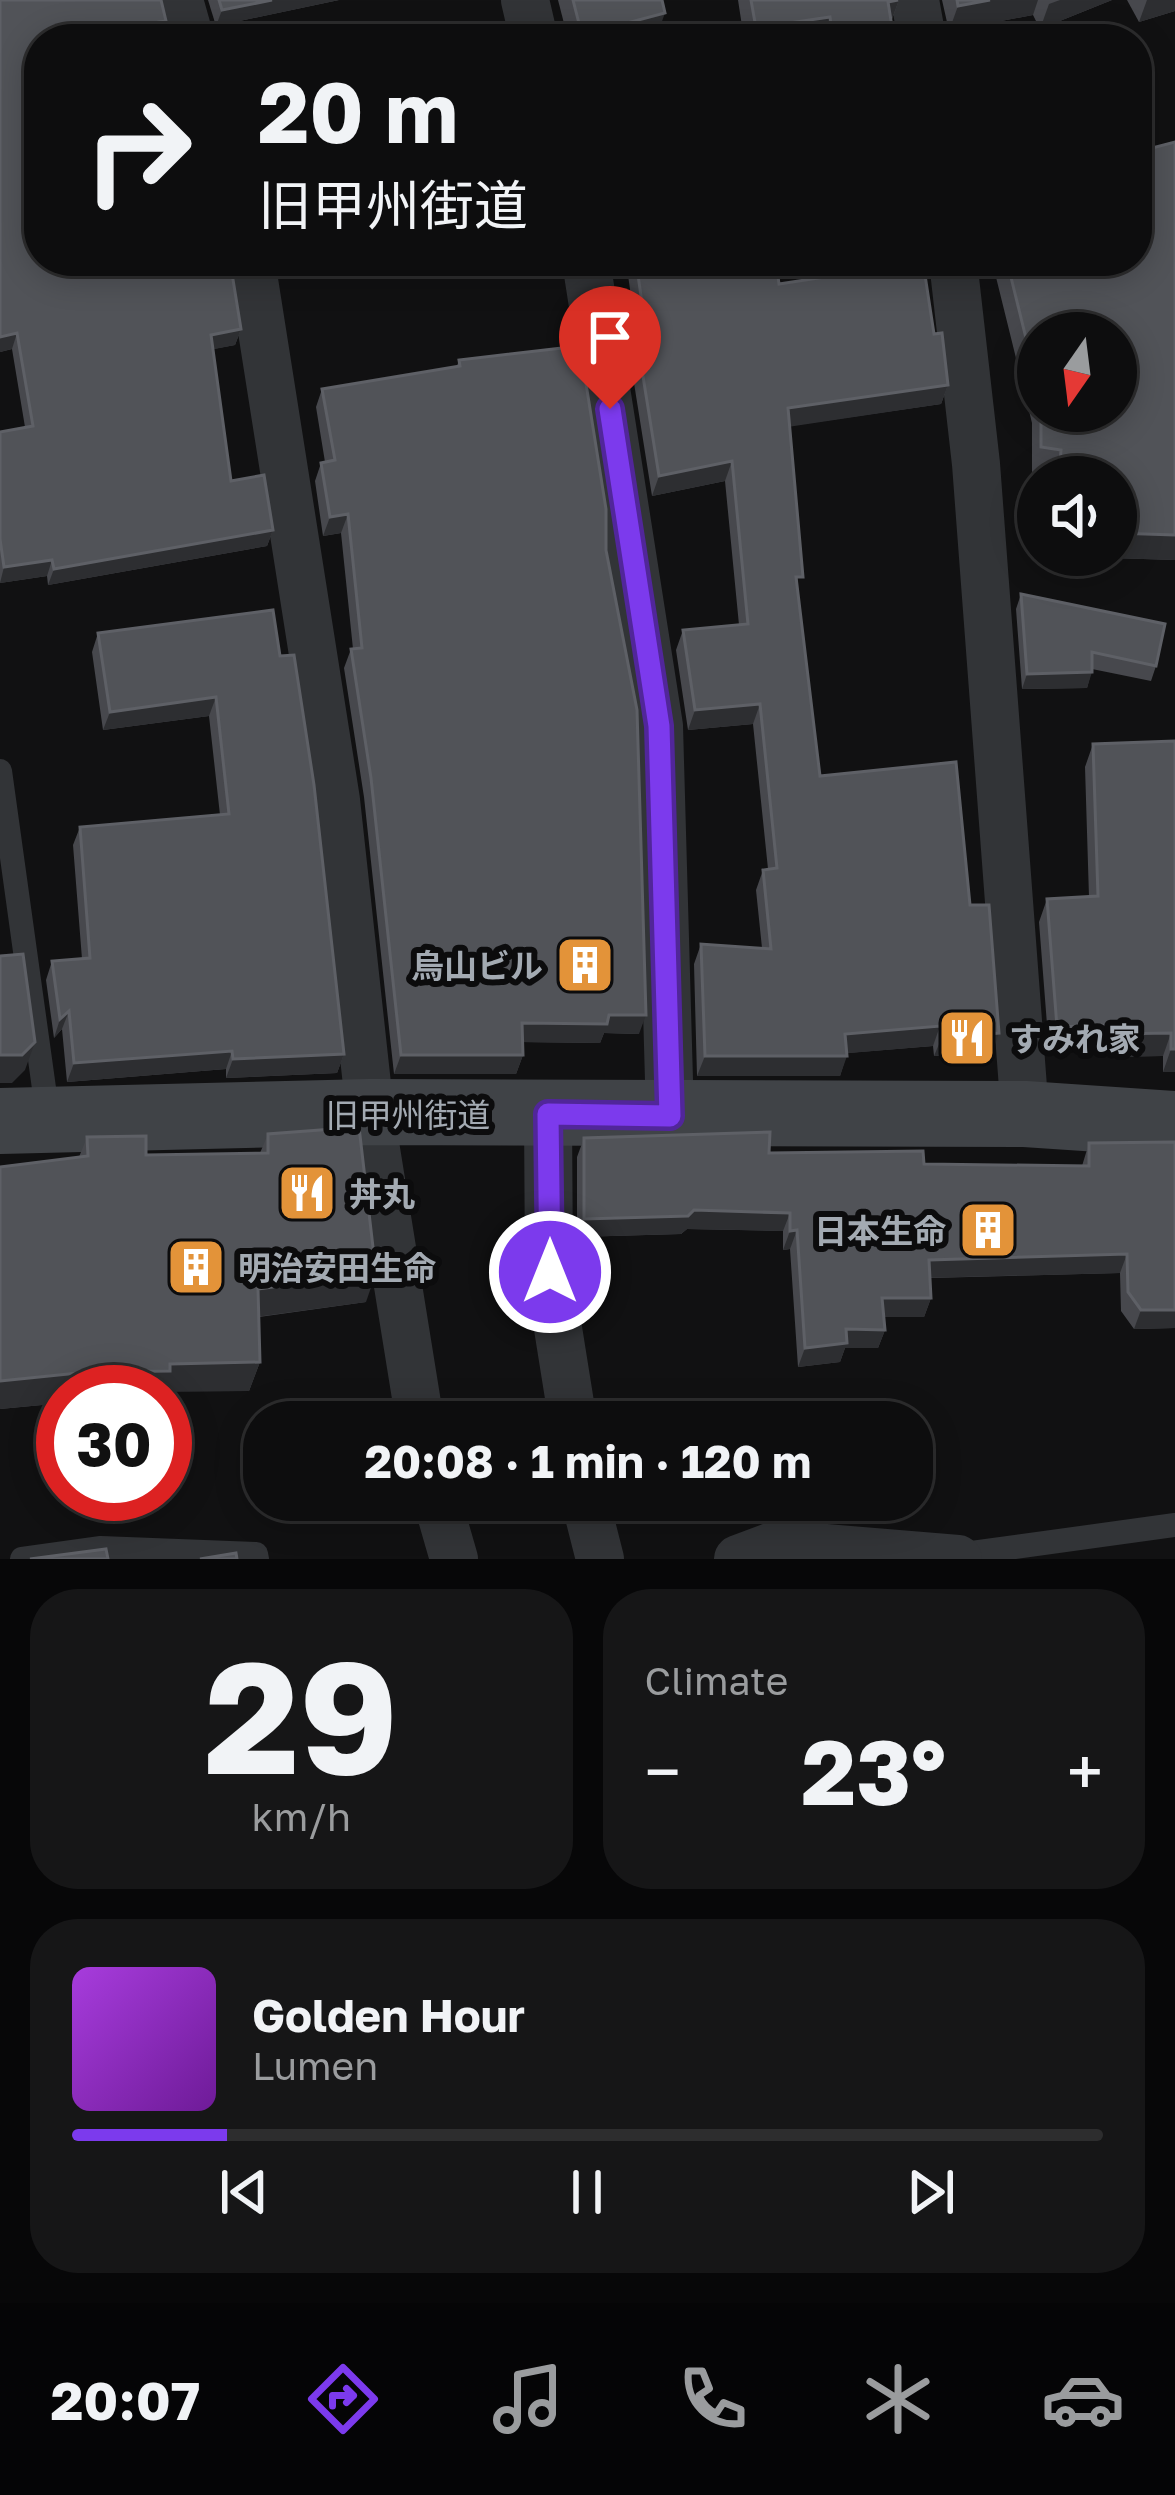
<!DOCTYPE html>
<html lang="en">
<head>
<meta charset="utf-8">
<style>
	body { margin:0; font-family:"Golos Text","Noto Sans JP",sans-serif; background:#161617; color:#f1f3f6; height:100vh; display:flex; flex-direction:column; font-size:45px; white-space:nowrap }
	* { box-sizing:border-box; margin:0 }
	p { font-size:39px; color:#9a9c9e }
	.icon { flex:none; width:66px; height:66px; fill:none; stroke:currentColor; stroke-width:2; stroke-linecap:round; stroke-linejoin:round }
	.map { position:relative; height:1559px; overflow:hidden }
	.sheet { display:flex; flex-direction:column; gap:30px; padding:30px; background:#070708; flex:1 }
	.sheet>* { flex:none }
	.banner { position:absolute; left:24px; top:24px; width:1128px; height:252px; border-radius:48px; box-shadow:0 6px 30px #0003,0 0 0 3px #2d2d2e; background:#0d0d0e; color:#f1f3f6; overflow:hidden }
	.needle { width:78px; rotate:194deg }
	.tools { position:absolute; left:1017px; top:312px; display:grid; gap:24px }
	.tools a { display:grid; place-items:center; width:120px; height:120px; border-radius:50%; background:#0d0d0e; box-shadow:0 6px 30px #0003,0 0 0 3px #2d2d2e; font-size:60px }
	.speed { position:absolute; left:36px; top:1365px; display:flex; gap:24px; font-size:60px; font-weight:700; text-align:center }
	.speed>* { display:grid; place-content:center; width:156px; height:156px; border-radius:50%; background:#0d0d0e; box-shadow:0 6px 30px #0003,0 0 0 3px #2d2d2e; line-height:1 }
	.speed .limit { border:18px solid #d22; background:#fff; color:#111 }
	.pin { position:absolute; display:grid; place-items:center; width:102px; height:102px; color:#fff; margin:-123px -51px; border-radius:50% 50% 50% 0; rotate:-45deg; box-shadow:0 0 12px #0007 }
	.pin .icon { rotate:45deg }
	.me { position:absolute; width:132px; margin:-66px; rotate:0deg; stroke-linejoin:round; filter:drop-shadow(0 0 9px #0008) }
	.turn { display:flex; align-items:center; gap:42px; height:252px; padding:0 36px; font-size:54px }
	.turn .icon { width:156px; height:156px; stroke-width:2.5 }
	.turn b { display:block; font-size:84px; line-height:102px }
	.big { font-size:90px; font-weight:700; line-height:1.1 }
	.sheet .tile { flex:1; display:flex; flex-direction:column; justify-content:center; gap:18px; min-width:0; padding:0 42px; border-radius:48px; background:#161617 }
	.sheet .dial { align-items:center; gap:0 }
	.dial b { font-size:156px; line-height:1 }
	.song { display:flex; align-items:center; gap:36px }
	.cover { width:144px; height:144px; border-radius:18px; background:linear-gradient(135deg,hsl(280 70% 55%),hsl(280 70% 35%)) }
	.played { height:12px; border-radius:6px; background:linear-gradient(90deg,#7c3aed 15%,#2d2d2e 15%) }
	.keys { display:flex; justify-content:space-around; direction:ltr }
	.heat { display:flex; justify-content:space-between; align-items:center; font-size:66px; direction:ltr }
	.sheet .tiles { flex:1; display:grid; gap:30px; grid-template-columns:1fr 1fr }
	.tile:last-child { grid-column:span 2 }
	.trip { position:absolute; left:243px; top:1401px; width:690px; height:120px; border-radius:48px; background:#0d0d0e; box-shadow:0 6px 30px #0003,0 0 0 3px #2d2d2e; font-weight:700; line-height:120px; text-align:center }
	.tab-bar { display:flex; height:192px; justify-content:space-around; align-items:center; background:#050506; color:#9a9c9e }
	.tab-bar .icon { width:84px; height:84px }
	.tab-bar .current { color:#7c3aed }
	.tab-bar b { font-size:54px; color:#f1f3f6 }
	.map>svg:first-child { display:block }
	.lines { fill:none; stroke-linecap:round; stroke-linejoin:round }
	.lane { stroke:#323437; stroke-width:24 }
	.street { stroke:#323437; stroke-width:48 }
	.secondary { stroke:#404347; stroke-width:66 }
	.wall { fill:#47484d; fill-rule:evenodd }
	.shaded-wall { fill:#2d2e31 }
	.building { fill:#515358; stroke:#5e6066; stroke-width:3 }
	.route-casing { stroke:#51269a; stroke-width:30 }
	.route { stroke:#7c3aed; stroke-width:21 }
	.labels { text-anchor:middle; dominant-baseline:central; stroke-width:12; stroke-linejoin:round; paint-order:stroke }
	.poi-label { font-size:33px; font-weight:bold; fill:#a3aab2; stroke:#0c0c0d; text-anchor:start }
	.street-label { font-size:33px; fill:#a3aab2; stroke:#0c0c0d }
</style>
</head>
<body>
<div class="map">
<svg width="1175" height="1559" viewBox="0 0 1175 1559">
	<rect width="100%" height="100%" fill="#111112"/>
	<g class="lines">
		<g class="lane">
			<polyline points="0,771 48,1117"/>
			<polyline points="957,1555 1175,1525"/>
			<polyline points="22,1559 101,1548 256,1554 257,1559"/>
		</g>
		<g class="street">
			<polyline points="179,0 190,39"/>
			<polyline points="525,0 534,39"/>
			<polyline points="915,0 922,39"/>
			<polyline points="251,261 336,800 370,1112 420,1422"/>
			<polyline points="586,261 659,726 670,1116"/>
			<polyline points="953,261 976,464 1025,1114"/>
			<polyline points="548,1114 549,1272 573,1422"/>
			<polyline points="437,1500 454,1559"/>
			<polyline points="585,1500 600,1559"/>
			<polyline points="738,1559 778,1544 958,1559"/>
		</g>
		<polyline class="secondary" points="0,1121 370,1112 1025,1114 1175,1124"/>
	</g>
	<g class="wall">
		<polygon points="208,0 339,0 216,26"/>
		<polygon points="558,0 662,0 656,38 568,39"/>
		<polygon points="738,0 899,0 891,22 894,39 744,39"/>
		<polygon points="942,0 1112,0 1040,29 1033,15 949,31"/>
		<polygon points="1127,0 1175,0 1175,11 1139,22"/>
		<polygon points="162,32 241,329 235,345 213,349 231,481 273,530 267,546 48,585 47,576 0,583 0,432 25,427 12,349 0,352"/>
		<polygon points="626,261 776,261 779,284 934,334 948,385 941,404 789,426 798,591 820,776 970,905 992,1053 934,1056 933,1046 847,1053 840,1076 697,1076 694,964 701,944 762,948 756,890 763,870 768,869 753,724 688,730 676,650 683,630 739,625 725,481 652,496 630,358 637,339"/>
		<path d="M992,261H1137L1175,560L1047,556L1116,555V477H1052V475L1032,472V423ZM1038,333L1116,411H1038Z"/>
		<polygon points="459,360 606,550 639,1034 604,1033 600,1043 522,1042 523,1055 516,1074 394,1074 364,797 344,668 351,649 353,649 341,533 323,536 315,481 321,463 325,462 316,407 322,389 457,366"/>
		<polygon points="1021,594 1156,666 1151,681 1092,669 1087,688 1022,689 1016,609"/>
		<polygon points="273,610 344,1054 337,1073 226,1078 226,1069 67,1082 62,1029 54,1038 46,980 52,961 82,959 73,845 80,827 220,815 209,716 103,730 92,652 98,633"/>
		<polygon points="1175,741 1175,1072 1163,1072 1163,1056 1098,1057 1098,1048 1049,1050 1039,922 1047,899 1089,897 1085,767 1093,744"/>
		<polygon points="268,1134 366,1302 259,1317 260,1362 249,1391 63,1392 63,1403 0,1409 0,1167 79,1157 87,1137 146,1155 260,1153"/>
		<polygon points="584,1138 924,1164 1082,1166 1089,1143 1175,1142 1175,1328 1134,1329 1121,1311 1120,1273 930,1278 931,1298 924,1317 884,1317 885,1330 878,1348 845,1348 840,1362 798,1367 790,1249 783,1250 783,1231 687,1229 681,1234 577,1237 577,1157"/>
	</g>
	<g class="shaded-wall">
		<polygon points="272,0 339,0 216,26 222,10"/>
		<polygon points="899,0 890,24 888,2"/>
		<polygon points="990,0 1038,0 1033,15 949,31 958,6"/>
		<polygon points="1060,0 1112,0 1040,29 1049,4"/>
		<polygon points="1147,0 1175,0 1175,11 1139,22"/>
		<polygon points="665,13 656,38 581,39 582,35"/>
		<polygon points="830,17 822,39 752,39 756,28"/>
		<polygon points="241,329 235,345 205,351 211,335"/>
		<polygon points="17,333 12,349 0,352 0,337"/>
		<polygon points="948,385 941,404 781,428 788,408"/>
		<polygon points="732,461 725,481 652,496 659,476"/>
		<polygon points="348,514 341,533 323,536 330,517"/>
		<polygon points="273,530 267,546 48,585 54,569"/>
		<polygon points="1116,533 1175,535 1175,560 1047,556 1116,555"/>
		<polygon points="52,560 47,576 0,583 4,567"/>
		<polygon points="1092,672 1087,688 1022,689 1027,674"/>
		<polygon points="216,697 209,716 103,730 110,712"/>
		<polygon points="760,704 753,724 688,730 695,710"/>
		<polygon points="69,1011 62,1029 54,1038 60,1019"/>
		<polygon points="609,1015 646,1015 639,1034 604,1033 600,1043 516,1042 522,1023"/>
		<polygon points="1107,1025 1098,1048 1049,1050 1057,1027"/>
		<polygon points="940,1026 933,1046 838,1054 845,1034"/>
		<polygon points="999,1033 992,1053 934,1056 942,1037"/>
		<polygon points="1171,1033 1163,1056 1098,1057 1107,1034"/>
		<polygon points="35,1042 25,1070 12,1083 0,1083 0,1055"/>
		<polygon points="1171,1049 1175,1049 1175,1072 1163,1072"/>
		<polygon points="232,1051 226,1069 67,1082 74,1063"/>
		<polygon points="344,1054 337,1073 226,1078 233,1059"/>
		<polygon points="401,1055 523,1055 516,1074 394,1074"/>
		<polygon points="705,1056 847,1056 840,1076 697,1076"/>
		<polygon points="694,1210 790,1213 783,1231 687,1229 681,1234 577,1237 584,1219"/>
		<polygon points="797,1230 790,1249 783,1250 790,1231"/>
		<polygon points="1127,1254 1120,1273 922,1278 929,1260"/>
		<polygon points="376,1273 366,1302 248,1318 258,1289"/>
		<polygon points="882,1298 931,1298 924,1317 875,1317"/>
		<polygon points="1141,1310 1175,1310 1175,1328 1134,1329"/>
		<polygon points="846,1329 885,1330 878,1348 845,1348 840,1362 798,1367 805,1348"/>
		<polygon points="260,1362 249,1391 63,1392 63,1403 0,1409 0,1381 170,1364"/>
	</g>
	<g class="building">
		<polygon points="0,0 161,0 166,21 159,22 164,39 39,39 39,261 230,261 241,329 211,335 231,481 264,475 273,530 54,569 52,560 4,567 0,539 0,432 33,426 17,333 0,337"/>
		<polygon points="219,0 272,0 222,10"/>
		<polygon points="573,0 662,0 665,13 582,35"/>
		<polygon points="751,0 898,0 888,2 894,39 833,39 830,17 756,28"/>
		<polygon points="957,0 990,0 958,6"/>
		<polygon points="1175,142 1175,535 1116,533 1116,477 1059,477 1061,450 1041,447 1041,411 1116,411 1116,333 1038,333 1038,387 1007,261 1137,261 1137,152"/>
		<polygon points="636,261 776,261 779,284 923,262 934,334 942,333 948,385 788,408 803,577 796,577 820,776 956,762 970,905 989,905 999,1033 942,1037 940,1026 845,1034 847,1056 705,1056 701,944 771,949 763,870 777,868 760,704 695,710 683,630 748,624 732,461 659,476 637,339 647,338"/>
		<polygon points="580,346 606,509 606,550 637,710 646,1015 609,1015 607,1024 522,1023 523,1055 401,1055 371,778 351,649 362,648 348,514 330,517 321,463 335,460 322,389 460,366 459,360"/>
		<polygon points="1021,594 1165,624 1156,666 1092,652 1092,672 1027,674"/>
		<polygon points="273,610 280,656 294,655 314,785 344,1054 233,1059 232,1051 74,1063 69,1011 60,1019 52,961 90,958 80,827 229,814 216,697 110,712 98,633"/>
		<polygon points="1175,741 1175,1049 1171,1049 1171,1033 1107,1034 1107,1025 1057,1027 1047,899 1098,896 1093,744"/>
		<polygon points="23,954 35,1042 22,1055 0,1055 0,956"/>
		<polygon points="359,1127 376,1273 258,1289 260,1362 170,1364 170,1371 88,1372 0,1381 0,1167 88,1156 87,1137 146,1136 146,1155 268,1153 268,1134"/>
		<polygon points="770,1132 769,1153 923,1151 924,1164 1089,1166 1089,1143 1175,1142 1175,1310 1141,1310 1128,1292 1127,1254 929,1260 931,1298 882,1298 885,1330 846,1329 847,1343 805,1348 797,1230 790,1231 790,1213 694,1210 688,1216 584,1219 584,1138"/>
		<polygon points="106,1549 108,1559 30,1559"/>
		<polygon points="236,1553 237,1559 200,1559"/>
	</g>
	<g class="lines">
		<defs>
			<polyline id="route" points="550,1272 548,1114 670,1116 659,726 610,409"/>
		</defs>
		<use href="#route" class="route-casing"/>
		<use href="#route" class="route"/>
	</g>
	<defs>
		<symbol id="building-square" viewBox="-11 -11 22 22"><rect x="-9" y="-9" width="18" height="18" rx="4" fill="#e39339" stroke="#0c0c0d"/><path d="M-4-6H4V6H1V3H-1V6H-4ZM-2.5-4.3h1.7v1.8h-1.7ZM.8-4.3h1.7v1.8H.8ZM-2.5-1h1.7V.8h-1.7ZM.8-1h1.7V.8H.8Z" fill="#fff"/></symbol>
		<symbol id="restaurant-square" viewBox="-11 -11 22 22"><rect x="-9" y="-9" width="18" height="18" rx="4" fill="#e39339" stroke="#0c0c0d"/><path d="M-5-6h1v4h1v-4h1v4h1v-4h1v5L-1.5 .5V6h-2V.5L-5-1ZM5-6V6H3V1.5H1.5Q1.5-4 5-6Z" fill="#fff"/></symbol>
	</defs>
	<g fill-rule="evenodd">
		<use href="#building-square" x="552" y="932" width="66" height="66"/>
		<use href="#restaurant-square" x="934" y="1005" width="66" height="66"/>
		<use href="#restaurant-square" x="274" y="1160" width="66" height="66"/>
		<use href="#building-square" x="955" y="1197" width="66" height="66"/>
		<use href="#building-square" x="163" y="1234" width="66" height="66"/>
	</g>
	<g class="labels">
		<g class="poi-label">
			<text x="543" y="965" text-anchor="end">烏山ビル</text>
			<text x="1009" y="1038">すみれ家</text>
			<text x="349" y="1193">丼丸</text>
			<text x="946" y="1230" text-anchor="end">日本生命</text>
			<text x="238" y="1267">明治安田生命</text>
		</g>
		<g class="street-label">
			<text x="408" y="1114">旧甲州街道</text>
		</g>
	</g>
</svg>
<div class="tools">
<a><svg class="needle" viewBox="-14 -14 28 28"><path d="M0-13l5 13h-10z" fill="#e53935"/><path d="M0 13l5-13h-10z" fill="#9a9c9e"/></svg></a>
<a><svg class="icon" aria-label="sound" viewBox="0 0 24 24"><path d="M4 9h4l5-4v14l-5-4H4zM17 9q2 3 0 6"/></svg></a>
</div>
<div class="speed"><div class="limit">30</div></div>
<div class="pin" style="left:610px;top:409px;background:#d93025"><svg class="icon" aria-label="arrive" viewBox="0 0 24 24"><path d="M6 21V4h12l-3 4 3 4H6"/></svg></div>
<svg class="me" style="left:550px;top:1272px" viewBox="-20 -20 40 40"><circle r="17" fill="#7c3aed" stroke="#fff" stroke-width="3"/><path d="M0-11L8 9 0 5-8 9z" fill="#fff"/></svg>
<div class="trip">20:08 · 1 min · 120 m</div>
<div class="banner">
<div class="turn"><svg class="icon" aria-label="right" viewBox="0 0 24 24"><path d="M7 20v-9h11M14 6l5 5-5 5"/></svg><div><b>20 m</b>旧甲州街道</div></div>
</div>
</div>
<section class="sheet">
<div class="tiles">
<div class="tile dial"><b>29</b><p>km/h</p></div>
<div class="tile"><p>Climate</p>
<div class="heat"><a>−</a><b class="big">23°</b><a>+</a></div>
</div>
<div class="tile">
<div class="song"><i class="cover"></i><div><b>Golden Hour</b><p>Lumen</p></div></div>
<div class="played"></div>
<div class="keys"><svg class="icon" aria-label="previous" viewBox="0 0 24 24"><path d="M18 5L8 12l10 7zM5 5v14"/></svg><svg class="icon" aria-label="pause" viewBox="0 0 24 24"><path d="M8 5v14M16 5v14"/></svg><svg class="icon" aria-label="next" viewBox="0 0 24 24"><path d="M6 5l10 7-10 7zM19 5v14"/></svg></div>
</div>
</div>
</section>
<nav class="tab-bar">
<b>20:07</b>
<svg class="icon current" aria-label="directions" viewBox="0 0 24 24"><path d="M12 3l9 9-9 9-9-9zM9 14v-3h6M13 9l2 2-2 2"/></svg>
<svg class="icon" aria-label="music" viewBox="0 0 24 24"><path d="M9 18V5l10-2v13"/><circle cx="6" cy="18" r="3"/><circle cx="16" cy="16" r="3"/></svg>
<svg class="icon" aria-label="phone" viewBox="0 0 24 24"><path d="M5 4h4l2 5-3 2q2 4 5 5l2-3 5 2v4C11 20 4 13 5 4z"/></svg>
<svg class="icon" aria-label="climate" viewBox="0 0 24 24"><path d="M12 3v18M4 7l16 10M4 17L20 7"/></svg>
<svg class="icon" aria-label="car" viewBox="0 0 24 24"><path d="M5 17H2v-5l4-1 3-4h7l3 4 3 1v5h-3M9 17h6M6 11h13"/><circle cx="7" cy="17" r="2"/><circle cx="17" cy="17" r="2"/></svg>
</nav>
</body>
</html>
